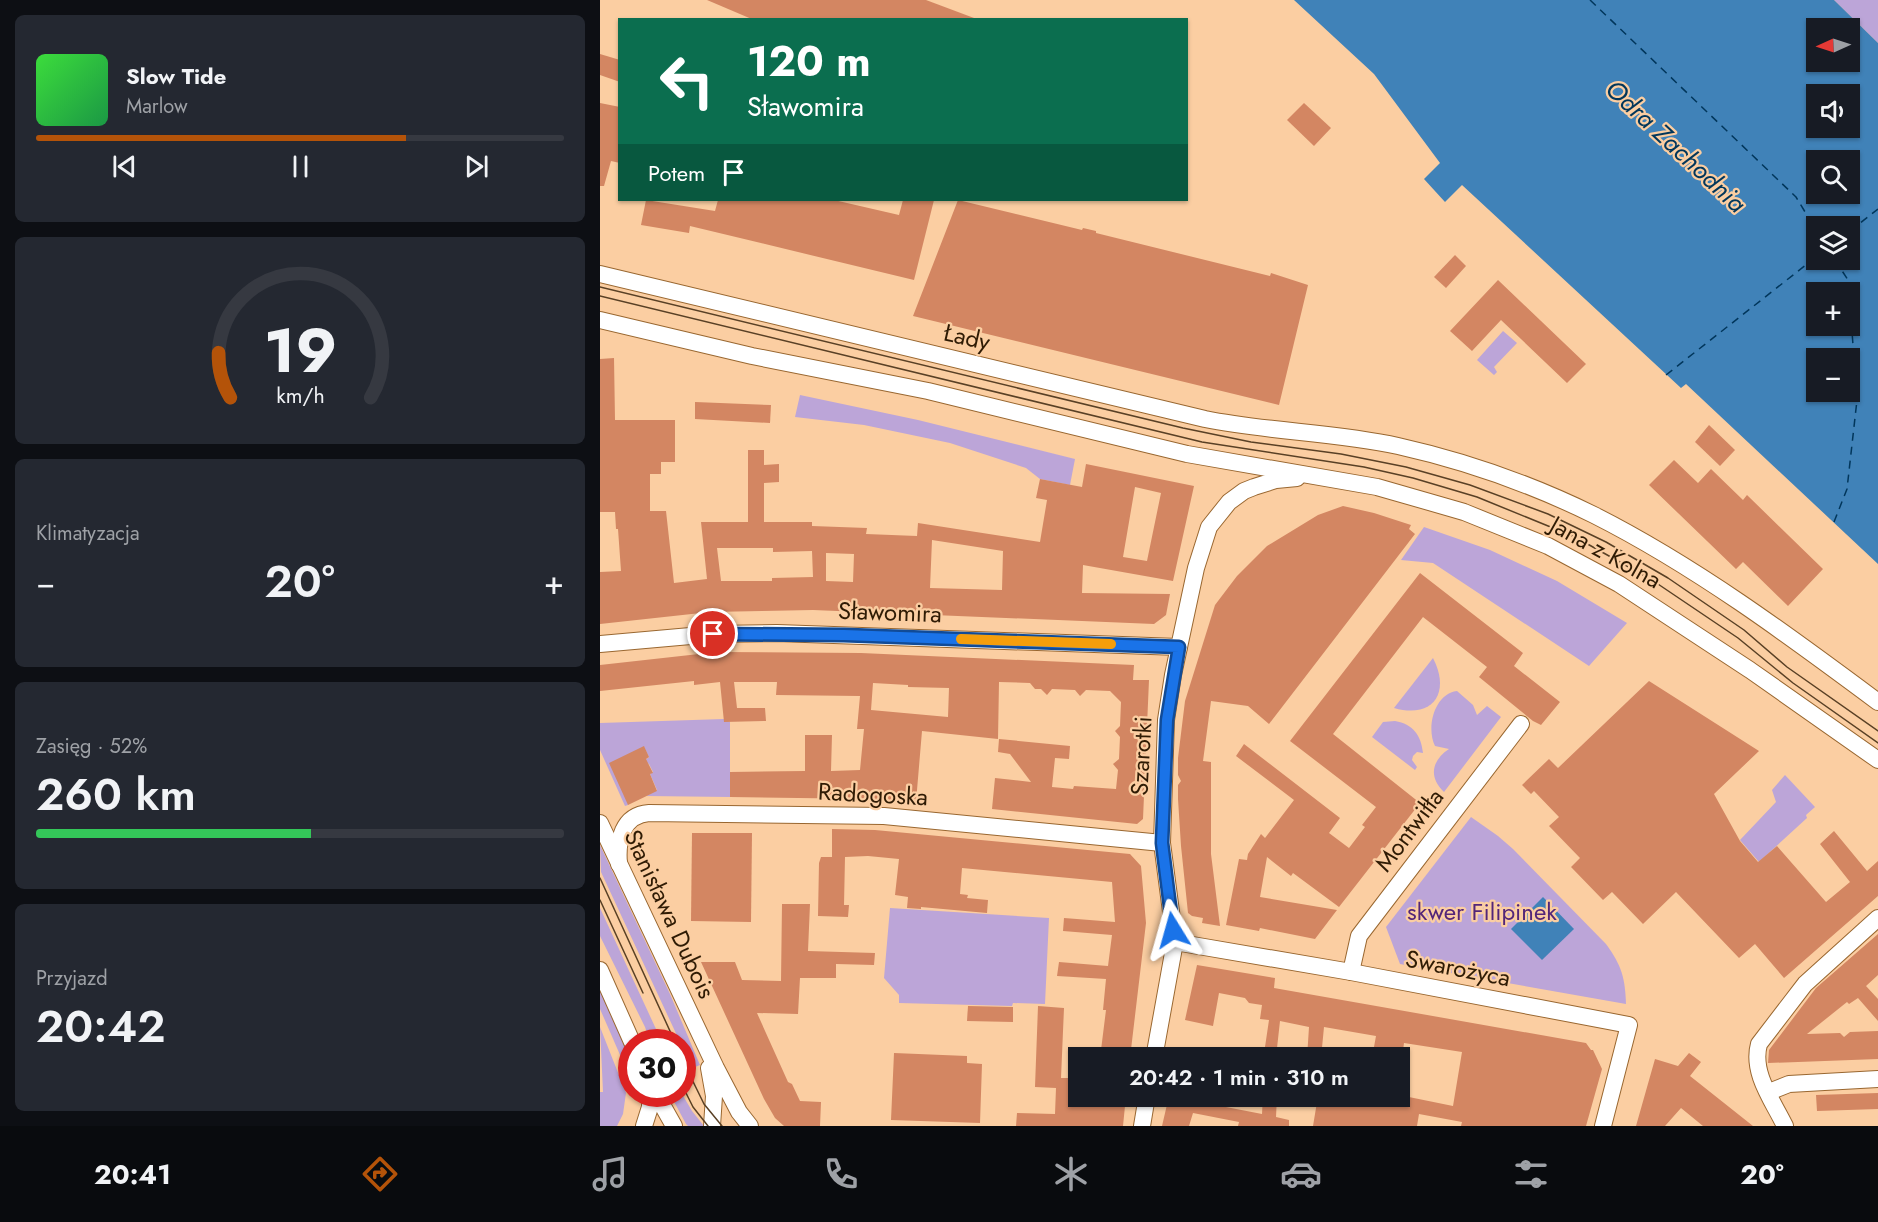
<!DOCTYPE html>
<html lang="pl">
<head>
<meta charset="utf-8">
<style>
	body { margin:0; font-family:Jost,sans-serif; background:#242831; color:#f1f3f6; height:100vh; display:flex; flex-direction:column; font-size:22px; white-space:nowrap }
	* { box-sizing:border-box; margin:0 }
	p { font-size:20px; color:#9ea1a6 }
	.icon { flex:none; width:33px; height:33px; fill:none; stroke:currentColor; stroke-width:2; stroke-linecap:round; stroke-linejoin:round }
	.map { position:relative; flex:1; overflow:hidden }
	.sheet { display:flex; flex-direction:column; gap:15px; padding:15px; background:#0d0f14; width:600px }
	.sheet>* { flex:none }
	.guide { position:absolute; left:18px; top:18px; width:570px; height:183px; border-radius:0px; box-shadow:0 2px 4px #0004; background:#0b6e4f; color:#fff; overflow:hidden }
	.needle { width:39px; rotate:267deg }
	.controls { position:absolute; left:1206px; top:18px; display:grid; gap:12px }
	.controls a { display:grid; place-items:center; width:54px; height:54px; border-radius:0px; background:#171b24; box-shadow:0 2px 4px #0004; font-size:30px }
	.speed { position:absolute; left:18px; top:1029px; display:flex; gap:12px; font-size:30px; font-weight:700; text-align:center }
	.speed>* { display:grid; place-content:center; width:78px; height:78px; border-radius:50%; background:#171b24; box-shadow:0 2px 4px #0004; line-height:1 }
	.speed .limit { border:9px solid #d22; background:#fff; color:#111 }
	.pin { position:absolute; display:grid; place-items:center; width:51px; height:51px; color:#fff; margin:-26px; border:3px solid #fff; border-radius:50%; box-shadow:0 2px 6px #0007 }
	.me { position:absolute; width:66px; margin:-33px; rotate:352deg; stroke-linejoin:round; filter:drop-shadow(0 0 4px #0008) }
	.turn { display:flex; align-items:center; gap:21px; height:126px; padding:0 30px; font-size:27px }
	.turn .icon { width:78px; height:78px; stroke-width:2.5 }
	.turn b { display:block; font-size:42px; line-height:51px }
	.then { display:flex; align-items:center; height:57px; padding:0 30px; background:#0003; gap:12px; font-size:22px }
	.big { font-size:45px; font-weight:600; line-height:1.1 }
	.sheet .widget { flex:1; display:flex; flex-direction:column; justify-content:center; gap:9px; min-width:0; padding:0 21px; border-radius:9px; background:#242831 }
	.sheet .dial { align-items:center; gap:0 }
	.dial svg { height:156px; overflow:visible; fill:none; stroke:#363941; stroke-width:7; stroke-linecap:round; text-anchor:middle }
	.dial text { fill:#f1f3f6; stroke:none }
	.song { display:flex; align-items:center; gap:18px }
	.cover { width:72px; height:72px; border-radius:9px; background:linear-gradient(135deg,hsl(120 70% 55%),hsl(140 70% 35%)) }
	.played { height:6px; border-radius:3px; background:linear-gradient(90deg,#b45309 70%,#363941 70%) }
	.keys { display:flex; justify-content:space-around; direction:ltr }
	.heat { display:flex; justify-content:space-between; align-items:center; font-size:33px; direction:ltr }
	.charge { height:9px; border-radius:4px; background:linear-gradient(90deg,#34c759 52%,#363941 0) }
	.trip { position:absolute; left:468px; top:1047px; width:342px; height:60px; border-radius:0px; background:#171b24; box-shadow:0 2px 4px #0004; font-weight:600; line-height:60px; text-align:center }
	.menu { display:flex; height:96px; justify-content:space-around; align-items:center; background:#090b0e; color:#9ea1a6 }
	.menu .icon { width:42px; height:42px }
	.menu .on { color:#b45309 }
	.menu b { font-size:27px; color:#f1f3f6 }
	main { display:flex; flex:1; min-height:0 }
	.map>svg:first-child { display:block }
	.green { fill:#bca5d8 }
	.water { fill:#4082b8; fill-rule:evenodd }
	.lines { fill:none; stroke-linecap:round; stroke-linejoin:round }
	.ferry { stroke:#01365b; stroke-width:1.5; stroke-dasharray:8 6; stroke-linecap:butt }
	.building { fill:#d38662; fill-rule:evenodd }
	.minor-casing { stroke:#996730; stroke-width:18 }
	.minor { stroke:#fff; stroke-width:16 }
	.tram { stroke:#594025; stroke-width:1.5 }
	.route-casing { stroke:#114b97; stroke-width:15 }
	.route { stroke:#1a73e8; stroke-width:10 }
	.slow { stroke:#f59e0b; stroke-width:10 }
	.labels { text-anchor:middle; dominant-baseline:central; stroke-width:4.5; stroke-linejoin:round; paint-order:stroke }
	.street-label { font-size:24px; fill:#2f1b04; stroke:#fbcea2 }
	.park-label { font-size:24px; fill:#532679; stroke:#fbcea2 }
	.water-label { font-size:26px; font-style:italic; fill:#01365b; stroke:#fbcea2 }
</style>
</head>
<body>
<main>
<section class="sheet">
<div class="widget">
<div class="song"><i class="cover"></i><div><b>Slow Tide</b><p>Marlow</p></div></div>
<div class="played"></div>
<div class="keys"><svg class="icon" aria-label="previous" viewBox="0 0 24 24"><path d="M18 5L8 12l10 7zM5 5v14"/></svg><svg class="icon" aria-label="pause" viewBox="0 0 24 24"><path d="M8 5v14M16 5v14"/></svg><svg class="icon" aria-label="next" viewBox="0 0 24 24"><path d="M6 5l10 7-10 7zM19 5v14"/></svg></div>
</div>
<div class="widget dial"><svg viewBox="0 0 100 80">
<path d="M14 69A42 42 0 1 1 86 69"/>
<path d="M14 69A42 42 0 0 1 8 46" stroke="#b45309"/>
<text x="50" y="56" font-size="32" font-weight="700">19</text>
<text x="50" y="72" font-size="11">km/h</text>
</svg></div>
<div class="widget"><p>Klimatyzacja</p>
<div class="heat"><a>−</a><b class="big">20°</b><a>+</a></div>
</div>
<div class="widget"><p>Zasięg · 52%</p><b class="big">260 km</b><div class="charge"></div></div>
<div class="widget"><p>Przyjazd</p><b class="big">20:42</b></div>
</section>
<div class="map">
<svg width="1278" height="1126" viewBox="0 0 1278 1126">
	<rect width="100%" height="100%" fill="#fbcea2"/>
	<g class="green">
		<polygon points="1234,0 1278,0 1278,43"/>
		<polygon points="903,331 917,343 894,367 897,372 894,375 877,360"/>
		<polygon points="200,395 318,420 475,459 470,485 440,479 426,468 350,443 264,425 195,417"/>
		<polygon points="824,527 890,550 957,581 1027,623 989,666 833,563 801,560"/>
		<path d="M833,658C851,693 833,719 794,708Z"/>
		<path d="M857,691L873,705L877,715L887,706L901,717L844,792C828,777 832,760 849,749L835,746C826,728 834,694 857,691Z"/>
		<polygon points="124,719 130,722 130,797 46,796 57,790 50,774 53,772 49,764 44,761 49,757 44,747 28,805 25,806 0,750 0,723"/>
		<path d="M795,721C813,724 821,735 823,753L817,752L813,756L812,760L817,767L815,770L772,737L783,722Z"/>
		<polygon points="1185,775 1215,807 1206,815 1207,818 1159,862 1140,840 1176,802 1172,790"/>
		<path d="M871,817L898,836L913,849L1006,944C1022,966 1025,978 1026,1004L800,964L786,927Z"/>
		<polygon points="0,845 70,994 100,1065 90,1069 83,1049 82,1042 80,1042 1,872"/>
		<polygon points="0,908 62,1042 50,1042 45,1027 0,936"/>
		<polygon points="290,908 449,918 445,1004 413,1003 412,1006 299,1003 299,995 284,978"/>
		<polygon points="0,991 31,1061 31,1080 0,1009"/>
		<polygon points="0,1027 26,1093 23,1114 17,1126 0,1126 0,1092 3,1092"/>
		<polygon points="76,1094 82,1094 92,1111 104,1126 88,1126 86,1124 71,1096"/>
	</g>
	<g class="water">
		<path d="M694,0H1234L1278,43V564L1086,384L1081,388L862,185L845,202L824,179L840,163L774,74ZM1216,28H1250V62H1216ZM1216,94H1250V128H1216ZM1216,160H1250V194H1216ZM1216,226H1250V260H1216ZM1216,292H1250V326H1216ZM1216,358H1250V392H1216Z"/>
		<polygon points="943,897 974,929 942,960 911,929"/>
	</g>
	<g class="lines">
		<g class="ferry">
			<polyline points="990,0 1196,197 1216,230"/>
			<polyline points="1250,231 1278,209"/>
			<polyline points="1235,260 1248,280 1249,292"/>
			<polyline points="1066,375 1216,257"/>
			<polyline points="1234,522 1247,489 1257,400 1250,304"/>
		</g>
	</g>
	<g class="building">
		<polygon points="107,0 326,0 374,18 154,20"/>
		<polygon points="0,54 20,60 20,82 0,75"/>
		<polygon points="0,103 20,107 20,163 11,161 4,186 0,186"/>
		<polygon points="704,103 731,128 714,146 687,120"/>
		<polygon points="46,200 115,211 118,200 234,200 299,215 303,200 334,200 314,280 90,226 89,233 41,225"/>
		<polygon points="358,200 482,230 483,228 496,231 496,233 670,276 671,273 708,285 679,405 313,316"/>
		<polygon points="855,255 866,266 846,288 834,277"/>
		<polygon points="898,280 986,364 967,383 901,320 872,351 850,331"/>
		<path d="M14,358L15,420H75V462H61V474H50V511H66L74,583L107,579L101,522H148V450H164V465L179,464V482L164,483V522H212V526L267,528L266,534L317,536L318,523L440,542L447,500L436,498L440,479L482,487L486,464L594,486L573,581L483,565L482,593L570,594L566,615L554,624L213,610L162,611L110,612L0,624V572L21,571L18,529H16L15,512H0V359ZM535,487L561,493L547,561L523,557ZM332,540L403,551L402,590L330,588ZM117,548H173V552L212,551L213,577L172,578V581H121ZM226,553L254,554L253,582L226,581Z"/>
		<polygon points="95,402 171,405 170,423 95,419"/>
		<polygon points="1109,425 1135,450 1120,466 1095,442"/>
		<polygon points="1074,460 1098,483 1111,469 1143,500 1147,495 1223,569 1188,606 1143,562 1136,569 1049,485"/>
		<polygon points="743,506 774,513 811,525 809,529 815,534 669,724 648,706 611,701 603,761 611,762 611,854 620,926 602,923 603,918 592,916 588,913 581,846 578,799 578,785 581,781 578,775 578,758 585,701 615,605 637,576 667,546 718,515"/>
		<polygon points="820,573 923,653 914,666 960,702 941,725 933,721 879,677 887,667 823,617 733,734 820,803 739,907 693,873 691,876 667,857 660,897 737,910 715,939 660,928 659,931 626,925 639,859 647,860 648,854 661,834 665,838 694,800 636,756 644,744 740,818 729,833 749,848 765,827 762,825 776,807 690,741"/>
		<path d="M117,652L261,653L534,665L533,680H549L543,819L537,824L392,809L395,778L431,782L410,754L398,752L399,739L470,746L469,759L455,758L452,787L473,789L474,786L516,789L518,770L513,764L519,759L520,737L515,731L520,726L521,702L510,691L486,690L480,696L475,690L452,689L447,695L441,689H435L430,683L399,682L398,739L322,731L316,802L271,799L130,797V772L205,771V735H232L231,771L260,770L264,729H257L260,696L176,695L177,682H134L137,708H165L166,721L124,722L120,682L94,685V681L0,691V665ZM273,683L308,685V687L349,688L348,717L271,710Z"/>
		<polygon points="1049,681 1159,751 1114,794 1140,841 1158,862 1177,846 1226,902 1250,882 1220,844 1234,831 1267,871 1278,861 1278,896 1184,978 1155,944 1139,958 1076,892 1043,924 1012,892 1003,900 971,867 980,858 949,826 959,817 934,791 931,794 922,785 949,759 958,768"/>
		<polygon points="44,746 49,757 46,759 53,773 50,774 57,791 28,805 9,763"/>
		<polygon points="232,829 275,830 530,854 541,866 546,923 530,1058 500,1058 506,1010 503,1010 506,979 457,976 459,962 508,966 512,935 463,931 464,918 515,922 512,882 362,868 360,894 368,895 367,898 388,900 387,913 321,907 321,909 307,908 308,897 295,895 299,859 268,856 245,857 244,905 249,905 248,917 218,916 219,863 221,857 232,857"/>
		<polygon points="92,833 152,833 151,922 91,921"/>
		<polygon points="182,904 210,904 208,951 275,953 274,965 236,964 236,978 200,978 198,1014 157,1013 188,1082 192,1084 200,1101 221,1102 220,1126 184,1126 175,1118 164,1099 101,962 135,962 142,980 181,981"/>
		<polygon points="1278,934 1278,975 1266,986 1278,999 1278,1021 1258,998 1249,1004 1247,1002 1207,1034 1240,1033 1244,1037 1250,1032 1278,1031 1278,1059 1168,1063 1169,1050 1216,988"/>
		<polygon points="597,965 675,978 674,988 986,1043 991,1050 993,1050 1002,1069 986,1126 861,1126 862,1122 819,1114 817,1126 713,1126 718,1096 804,1096 853,1106 862,1052 804,1043 802,1058 772,1058 776,1036 724,1027 721,1058 707,1058 709,1027 680,1021 677,1048 665,1047 669,1020 660,1019 662,1005 649,1003 645,998 619,993 613,1026 585,1020"/>
		<polygon points="368,1006 413,1007 413,1022 367,1021"/>
		<polygon points="438,1006 464,1008 461,1078 478,1078 478,1096 526,1096 523,1126 416,1126 417,1113 455,1114 456,1088 435,1087"/>
		<polygon points="294,1053 367,1056 367,1063 382,1064 380,1123 291,1120"/>
		<polygon points="1089,1053 1101,1062 1090,1076 1153,1126 1103,1126 1081,1108 1065,1126 1036,1126 1055,1059 1078,1066"/>
		<polygon points="1278,1093 1278,1109 1217,1111 1216,1095"/>
		<polygon points="569,1096 595,1096 595,1101 662,1114 663,1096 677,1096 676,1117 689,1120 689,1126 638,1126 639,1122 593,1113 589,1126 562,1126"/>
	</g>
	<g class="lines">
		<defs>
			<g id="minor">
				<path d="M0,274L605,419C669,432 734,432 798,446C865,461 933,485 994,515C1095,566 1188,635 1278,702"/>
				<polyline points="0,320 152,356 328,391 587,454 777,487 864,512 948,546 1019,584 1150,670 1278,760"/>
				<polyline points="0,644 113,634 177,633 579,647"/>
				<polyline points="0,823 116,1068 139,1112 150,1126"/>
				<path d="M19,864C17,841 22,815 49,813L284,816L562,843"/>
				<polyline points="575,942 751,972 1029,1025 1003,1126"/>
				<polyline points="0,970 32,1042"/>
				<polyline points="751,972 759,936 921,724"/>
				<polyline points="554,1058 575,942 562,843 566,720 573,675 596,568 609,527 629,502 644,491 654,487 676,480 697,478"/>
				<polyline points="109,1068 114,1096 112,1126"/>
				<polyline points="1169,1092 1189,1084 1278,1079"/>
				<polyline points="56,1094 74,1126"/>
				<polyline points="44,1126 50,1107 50,1094"/>
				<polyline points="542,1126 547,1096"/>
				<path d="M1185,1126C1173,1101 1151,1073 1159,1044L1205,984L1278,918"/>
			</g>
		</defs>
		<use href="#minor" class="minor-casing"/>
		<use href="#minor" class="minor"/>
		<g class="tram">
			<polyline points="0,287 583,428 651,442 741,454 806,467 870,485 948,514 1006,542 1068,578 1144,630 1187,667 1278,731"/>
			<polyline points="0,296 602,442 764,467 813,478 877,497 975,537 1052,580 1138,638 1193,683 1278,743"/>
			<polyline points="0,878 75,1042"/>
			<polyline points="0,900 43,993"/>
			<polyline points="82,1059 104,1104 122,1126"/>
			<polyline points="82,1085 93,1107 108,1126"/>
		</g>
	</g>
	<g class="lines">
		<defs>
			<polyline id="route" points="113,634 244,635 579,647 567,720 562,843 573,930"/>
		</defs>
		<use href="#route" class="route-casing"/>
		<use href="#route" class="route"/>
		<polyline class="slow" points="361,639 511,644"/>
	</g>
	<g class="labels">
		<g class="street-label">
			<text transform="translate(367 337) rotate(13)">Łady</text>
			<text transform="translate(1006 552) rotate(29)">Jana z Kolna</text>
			<text transform="translate(290 612) rotate(2)">Sławomira</text>
			<text transform="translate(541 756) rotate(-87)">Szarotki</text>
			<text transform="translate(273 794) rotate(3)">Radogoska</text>
			<text transform="translate(809 830) rotate(-53)">Montwiłła</text>
			<text transform="translate(70 914) rotate(65)">Stanisława Dubois</text>
			<text transform="translate(858 968) rotate(11)">Swarożyca</text>
		</g>
		<g class="park-label">
			<text x="882" y="911">skwer Filipinek</text>
		</g>
		<g class="water-label">
			<text transform="translate(1076 146) rotate(43)">Odra Zachodnia</text>
		</g>
	</g>
</svg>
<div class="controls">
<a><svg class="needle" viewBox="-14 -14 28 28"><path d="M0-13l5 13h-10z" fill="#e53935"/><path d="M0 13l5-13h-10z" fill="#9ea1a6"/></svg></a>
<a><svg class="icon" aria-label="sound" viewBox="0 0 24 24"><path d="M4 9h4l5-4v14l-5-4H4zM17 9q2 3 0 6"/></svg></a>
<a><svg class="icon" aria-label="search" viewBox="0 0 24 24"><circle cx="10" cy="10" r="6"/><path d="M15 15l6 6"/></svg></a>
<a><svg class="icon" aria-label="layers" viewBox="0 0 24 24"><path d="M12 4l9 5-9 5-9-5zM3 14l9 5 9-5"/></svg></a>
<a>+</a>
<a>−</a>
</div>
<div class="speed"><div class="limit">30</div></div>
<div class="pin" style="left:113px;top:634px;background:#d93025"><svg class="icon" aria-label="arrive" viewBox="0 0 24 24"><path d="M6 21V4h12l-3 4 3 4H6"/></svg></div>
<svg class="me" style="left:573px;top:930px" viewBox="-20 -20 40 40"><path d="M0-17L14 15 0 8-14 15z" fill="#1a73e8" stroke="#fff" stroke-width="4"/></svg>
<div class="trip">20:42 · 1 min · 310 m</div>
<div class="guide">
<div class="turn"><svg class="icon" aria-label="left" viewBox="0 0 24 24"><path d="M17 20v-9H6M10 6l-5 5 5 5"/></svg><div><b>120 m</b>Sławomira</div></div>
<div class="then">Potem<svg class="icon" aria-label="arrive" viewBox="0 0 24 24"><path d="M6 21V4h12l-3 4 3 4H6"/></svg></div>
</div>
</div>
</main>
<nav class="menu">
<b>20:41</b>
<svg class="icon on" aria-label="directions" viewBox="0 0 24 24"><path d="M12 3l9 9-9 9-9-9zM9 14v-3h6M13 9l2 2-2 2"/></svg>
<svg class="icon" aria-label="music" viewBox="0 0 24 24"><path d="M9 18V5l10-2v13"/><circle cx="6" cy="18" r="3"/><circle cx="16" cy="16" r="3"/></svg>
<svg class="icon" aria-label="phone" viewBox="0 0 24 24"><path d="M5 4h4l2 5-3 2q2 4 5 5l2-3 5 2v4C11 20 4 13 5 4z"/></svg>
<svg class="icon" aria-label="climate" viewBox="0 0 24 24"><path d="M12 3v18M4 7l16 10M4 17L20 7"/></svg>
<svg class="icon" aria-label="car" viewBox="0 0 24 24"><path d="M5 17H2v-5l4-1 3-4h7l3 4 3 1v5h-3M9 17h6M6 11h13"/><circle cx="7" cy="17" r="2"/><circle cx="17" cy="17" r="2"/></svg>
<svg class="icon" aria-label="filters" viewBox="0 0 24 24"><path d="M4 7h16M4 17h16"/><circle cx="9" cy="7" r="2"/><circle cx="15" cy="17" r="2"/></svg>
<b>20°</b>
</nav>
</body>
</html>
